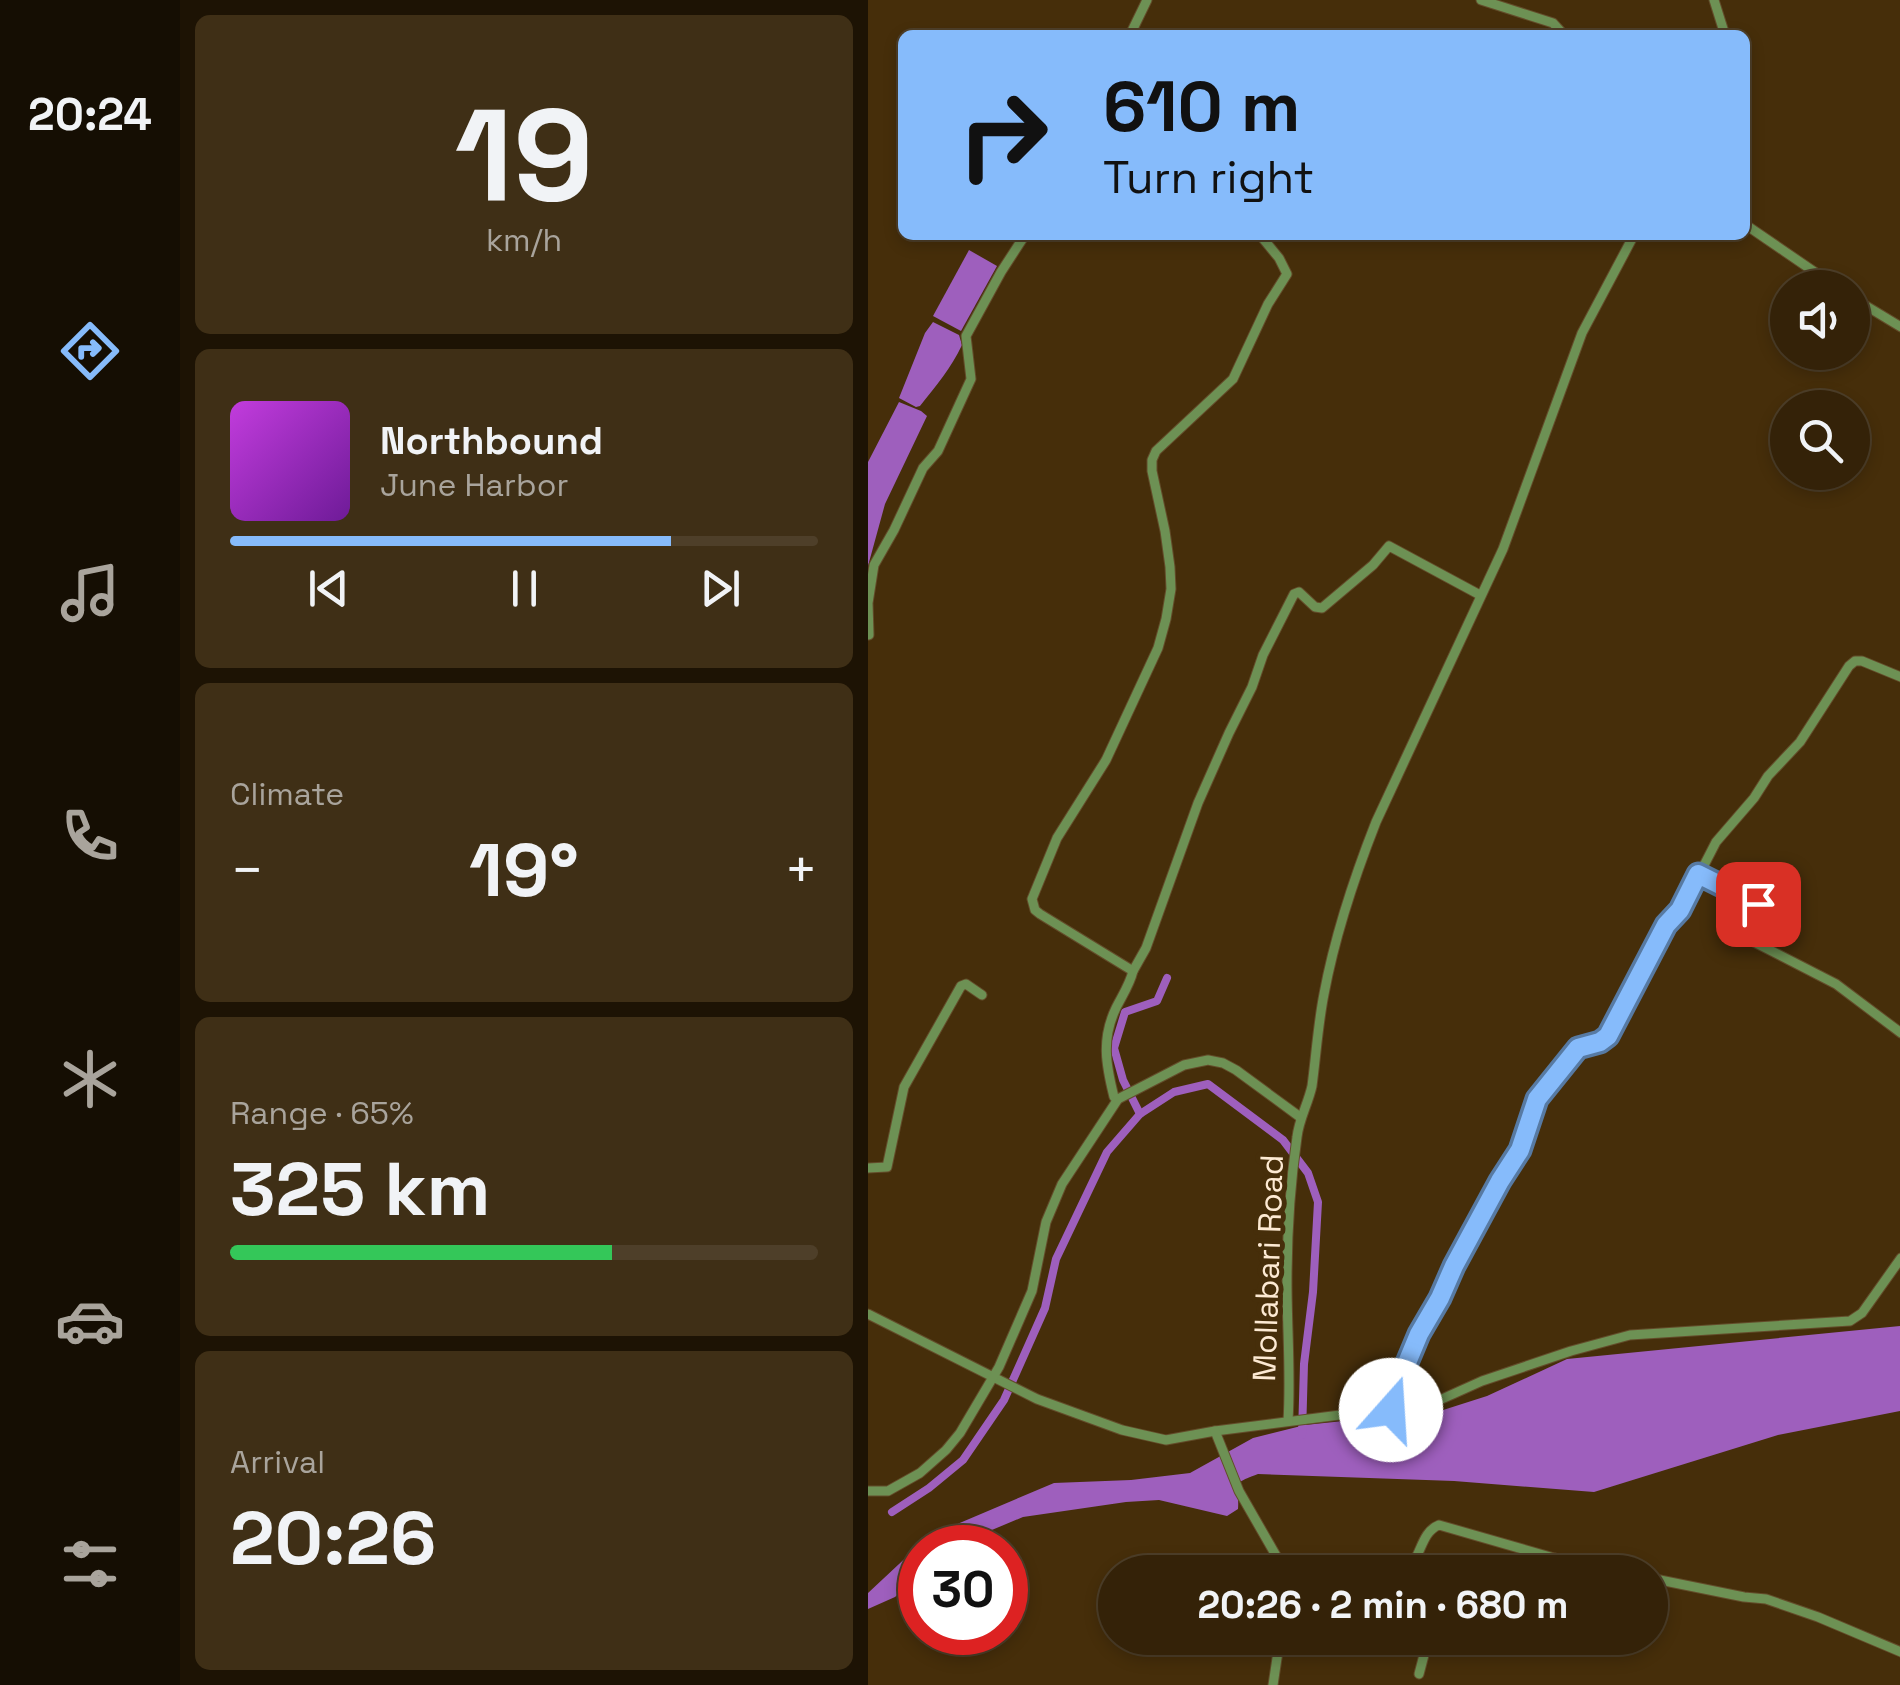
<!DOCTYPE html>
<html lang="en">
<head>
<meta charset="utf-8">
<style>
	body { margin:0; font-family:"Space Grotesk",sans-serif; background:#3f2f16; color:#f1f3f6; height:100vh; display:flex; flex-direction:column; font-size:38px; white-space:nowrap }
	* { box-sizing:border-box; margin:0 }
	p { font-size:32px; color:#a9a49c }
	.icon { flex:none; width:55px; height:55px; fill:none; stroke:currentColor; stroke-width:2; stroke-linecap:round; stroke-linejoin:round }
	.map { position:relative; flex:1; overflow:hidden }
	.sheet { display:flex; flex-direction:column; gap:15px; padding:15px; background:#1d1304; width:688px }
	.sheet>* { flex:none }
	.guide { position:absolute; left:30px; top:30px; width:852px; height:210px; border-radius:15px; box-shadow:0 5px 15px #0003,0 0 0 2px #4e3f29; background:#86bbfb; color:#111; overflow:hidden }
	.controls { position:absolute; left:902px; top:270px; display:grid; gap:20px }
	.controls a { display:grid; place-items:center; width:100px; height:100px; border-radius:50%; background:#342208; box-shadow:0 5px 15px #0003,0 0 0 2px #4e3f29; font-size:50px }
	.speed { position:absolute; left:30px; top:1525px; display:flex; gap:20px; font-size:50px; font-weight:700; text-align:center }
	.speed>* { display:grid; place-content:center; width:130px; height:130px; border-radius:50%; background:#342208; box-shadow:0 5px 15px #0003,0 0 0 2px #4e3f29; line-height:1 }
	.speed .limit { border:15px solid #d22; background:#fff; color:#111 }
	.pin { position:absolute; display:grid; place-items:center; width:85px; height:85px; color:#fff; margin:-42px; border-radius:20px; box-shadow:0 5px 15px #0006 }
	.me { position:absolute; width:110px; margin:-55px; rotate:19deg; stroke-linejoin:round; filter:drop-shadow(0 0 8px #0008) }
	.turn { display:flex; align-items:center; gap:35px; height:210px; padding:0 40px; font-size:45px }
	.turn .icon { width:130px; height:130px; stroke-width:2.5 }
	.turn b { display:block; font-size:70px; line-height:85px }
	.big { font-size:75px; font-weight:800; line-height:1.1 }
	.sheet .card { flex:1; display:flex; flex-direction:column; justify-content:center; gap:15px; min-width:0; padding:0 35px; border-radius:15px; background:#3f2f16 }
	.sheet .dial { align-items:center; gap:0 }
	.dial b { font-size:130px; line-height:1 }
	.song { display:flex; align-items:center; gap:30px }
	.cover { width:120px; height:120px; border-radius:15px; background:linear-gradient(135deg,hsl(290 70% 55%),hsl(280 70% 35%)) }
	.played { height:10px; border-radius:5px; background:linear-gradient(90deg,#86bbfb 75%,#4e3f29 75%) }
	.keys { display:flex; justify-content:space-around; direction:ltr }
	.heat { display:flex; justify-content:space-between; align-items:center; font-size:55px; direction:ltr }
	.charge { height:15px; border-radius:8px; background:linear-gradient(90deg,#34c759 65%,#4e3f29 0) }
	.trip { position:absolute; left:230px; top:1555px; width:570px; height:100px; border-radius:50px; background:#342208; box-shadow:0 5px 15px #0003,0 0 0 2px #4e3f29; font-weight:800; line-height:100px; text-align:center }
	main { display:flex; flex:1; min-height:0 }
	.dock { display:flex; flex-direction:column; width:180px; justify-content:space-around; align-items:center; background:#150e03; color:#a9a49c }
	.dock .icon { width:70px; height:70px }
	.dock .selected { color:#86bbfb }
	.dock b { font-size:45px; color:#f1f3f6 }
	.map>svg:first-child { display:block }
	.water { fill:#9e5fbd }
	.lines { fill:none; stroke-linecap:round; stroke-linejoin:round }
	.canal { stroke:#9e5fbd; stroke-width:8 }
	.minor-casing { stroke:#634c2a; stroke-width:11 }
	.minor { stroke:#6d9154; stroke-width:9 }
	.route-casing { stroke:#577aa3; stroke-width:25 }
	.route { stroke:#86bbfb; stroke-width:18 }
	.labels { text-anchor:middle; dominant-baseline:central; stroke-width:10; stroke-linejoin:round; paint-order:stroke }
	.street-label { font-size:32px; fill:#fdead3; stroke:#462e0a }
</style>
</head>
<body>
<main>
<nav class="dock">
<b>20:24</b>
<svg class="icon selected" aria-label="directions" viewBox="0 0 24 24"><path d="M12 3l9 9-9 9-9-9zM9 14v-3h6M13 9l2 2-2 2"/></svg>
<svg class="icon" aria-label="music" viewBox="0 0 24 24"><path d="M9 18V5l10-2v13"/><circle cx="6" cy="18" r="3"/><circle cx="16" cy="16" r="3"/></svg>
<svg class="icon" aria-label="phone" viewBox="0 0 24 24"><path d="M5 4h4l2 5-3 2q2 4 5 5l2-3 5 2v4C11 20 4 13 5 4z"/></svg>
<svg class="icon" aria-label="climate" viewBox="0 0 24 24"><path d="M12 3v18M4 7l16 10M4 17L20 7"/></svg>
<svg class="icon" aria-label="car" viewBox="0 0 24 24"><path d="M5 17H2v-5l4-1 3-4h7l3 4 3 1v5h-3M9 17h6M6 11h13"/><circle cx="7" cy="17" r="2"/><circle cx="17" cy="17" r="2"/></svg>
<svg class="icon" aria-label="filters" viewBox="0 0 24 24"><path d="M4 7h16M4 17h16"/><circle cx="9" cy="7" r="2"/><circle cx="15" cy="17" r="2"/></svg>
</nav>
<section class="sheet">
<div class="card dial"><b>19</b><p>km/h</p></div>
<div class="card">
<div class="song"><i class="cover"></i><div><b>Northbound</b><p>June Harbor</p></div></div>
<div class="played"></div>
<div class="keys"><svg class="icon" aria-label="previous" viewBox="0 0 24 24"><path d="M18 5L8 12l10 7zM5 5v14"/></svg><svg class="icon" aria-label="pause" viewBox="0 0 24 24"><path d="M8 5v14M16 5v14"/></svg><svg class="icon" aria-label="next" viewBox="0 0 24 24"><path d="M6 5l10 7-10 7zM19 5v14"/></svg></div>
</div>
<div class="card"><p>Climate</p>
<div class="heat"><a>−</a><b class="big">19°</b><a>+</a></div>
</div>
<div class="card"><p>Range · 65%</p><b class="big">325 km</b><div class="charge"></div></div>
<div class="card"><p>Arrival</p><b class="big">20:26</b></div>
</section>
<div class="map">
<svg width="1033" height="1685" viewBox="0 0 1033 1685">
	<rect width="100%" height="100%" fill="#462e0a"/>
	<g class="water">
		<polygon points="101,250 129,266 93,331 65,316"/>
		<path d="M65,322L91,335L94,345C83,368 68,386 52,406L48,407L31,398L57,333Z"/>
		<polygon points="31,402 53,411 59,416 17,504 0,566 0,462"/>
		<path d="M1032,1326V1411L910,1435L726,1492L586,1481L390,1474C359,1485 372,1485 370,1509L359,1516L291,1500L258,1502L155,1517L83,1547L52,1548V1573L27,1597L0,1609V1593L61,1536L186,1483L263,1480L322,1473L385,1438L437,1425L572,1411L619,1396L699,1359Z"/>
	</g>
	<g class="lines">
		<g class="canal">
			<polyline points="272,1114 255,1080 246,1048 257,1012 289,1001 299,978"/>
			<polyline points="24,1512 61,1488 95,1460 136,1400 177,1308 188,1259 239,1152 272,1114 306,1092 340,1084 415,1140 440,1173 450,1202 445,1292 436,1364 434,1435"/>
		</g>
		<defs>
			<g id="minor">
				<polyline points="613,0 685,23 696,35"/>
				<polyline points="846,0 857,35"/>
				<polyline points="262,35 279,0"/>
				<polyline points="878,225 970,288"/>
				<polyline points="985,298 1033,327"/>
				<polyline points="1,635 0,603 6,565 26,530 55,468 70,451 103,379 98,336 133,272 157,235"/>
				<polyline points="830,875 890,904 879,932 886,942 968,984 1033,1033"/>
				<polyline points="265,971 278,948 330,803 361,733 384,687 395,655 426,594 431,592 447,607 454,608 505,565 521,546 612,595"/>
				<path d="M250,1099L246,1097C238,1065 233,1039 248,1008C254,996 262,984 265,971L172,914L167,910L164,899L189,838L238,760L290,648L298,619L303,589L302,567L297,531L284,471V460L288,451L365,379L400,304L419,274L411,258L392,235"/>
				<polyline points="0,1168 19,1167 36,1087 93,986 98,984 114,995"/>
				<polyline points="0,1314 169,1399 254,1430 298,1440 347,1431 565,1403 614,1381 703,1351 762,1335 982,1321 994,1313 1033,1258"/>
				<polyline points="523,1409 523,1401 551,1334 571,1297 585,1266 632,1181 652,1150 669,1099 709,1048 732,1042 739,1036 782,953 798,925 813,910 848,842 886,798 900,776 932,742 981,666 987,661 994,661 1033,677"/>
				<path d="M420,1421C423,1375 419,1329 419,1283C419,1235 422,1185 429,1137C431,1119 440,1104 444,1086C448,1056 450,1024 456,994C467,935 486,878 508,822L635,549L714,333L766,235"/>
				<polyline points="347,1431 371,1491 410,1559 416,1572"/>
				<polyline points="0,1491 20,1491 52,1473 78,1450 92,1433 131,1367 164,1291 178,1222 194,1184 250,1099 316,1065 340,1060 355,1063 368,1070 432,1117"/>
				<path d="M410,1559L536,1571C554,1561 551,1533 571,1525L686,1558L756,1572"/>
				<polyline points="782,1578 876,1597 898,1599 950,1617 1033,1652"/>
				<polyline points="551,1674 556,1655 553,1638"/>
				<polyline points="405,1685 412,1638"/>
			</g>
		</defs>
		<use href="#minor" class="minor-casing"/>
		<use href="#minor" class="minor"/>
	</g>
	<g class="lines">
		<defs>
			<polyline id="route" points="523,1410 523,1401 551,1334 572,1298 586,1266 632,1181 652,1150 669,1099 710,1048 732,1042 740,1036 798,925 812,910 830,874 890,904"/>
		</defs>
		<use href="#route" class="route-casing"/>
		<use href="#route" class="route"/>
	</g>
	<g class="labels">
		<g class="street-label">
			<text transform="translate(400 1268) rotate(-88)">Mollabari Road</text>
		</g>
	</g>
</svg>
<div class="controls">
<a><svg class="icon" aria-label="sound" viewBox="0 0 24 24"><path d="M4 9h4l5-4v14l-5-4H4zM17 9q2 3 0 6"/></svg></a>
<a><svg class="icon" aria-label="search" viewBox="0 0 24 24"><circle cx="10" cy="10" r="6"/><path d="M15 15l6 6"/></svg></a>
</div>
<div class="speed"><div class="limit">30</div></div>
<div class="pin" style="left:890px;top:904px;background:#d93025"><svg class="icon" aria-label="arrive" viewBox="0 0 24 24"><path d="M6 21V4h12l-3 4 3 4H6"/></svg></div>
<svg class="me" style="left:523px;top:1410px" viewBox="-20 -20 40 40"><circle r="19" fill="#fff"/><path d="M0-13L10 11 0 6-10 11z" fill="#86bbfb"/></svg>
<div class="trip">20:26 · 2 min · 680 m</div>
<div class="guide">
<div class="turn"><svg class="icon" aria-label="right" viewBox="0 0 24 24"><path d="M7 20v-9h11M14 6l5 5-5 5"/></svg><div><b>610 m</b>Turn right</div></div>
</div>
</div>
</main>
</body>
</html>
